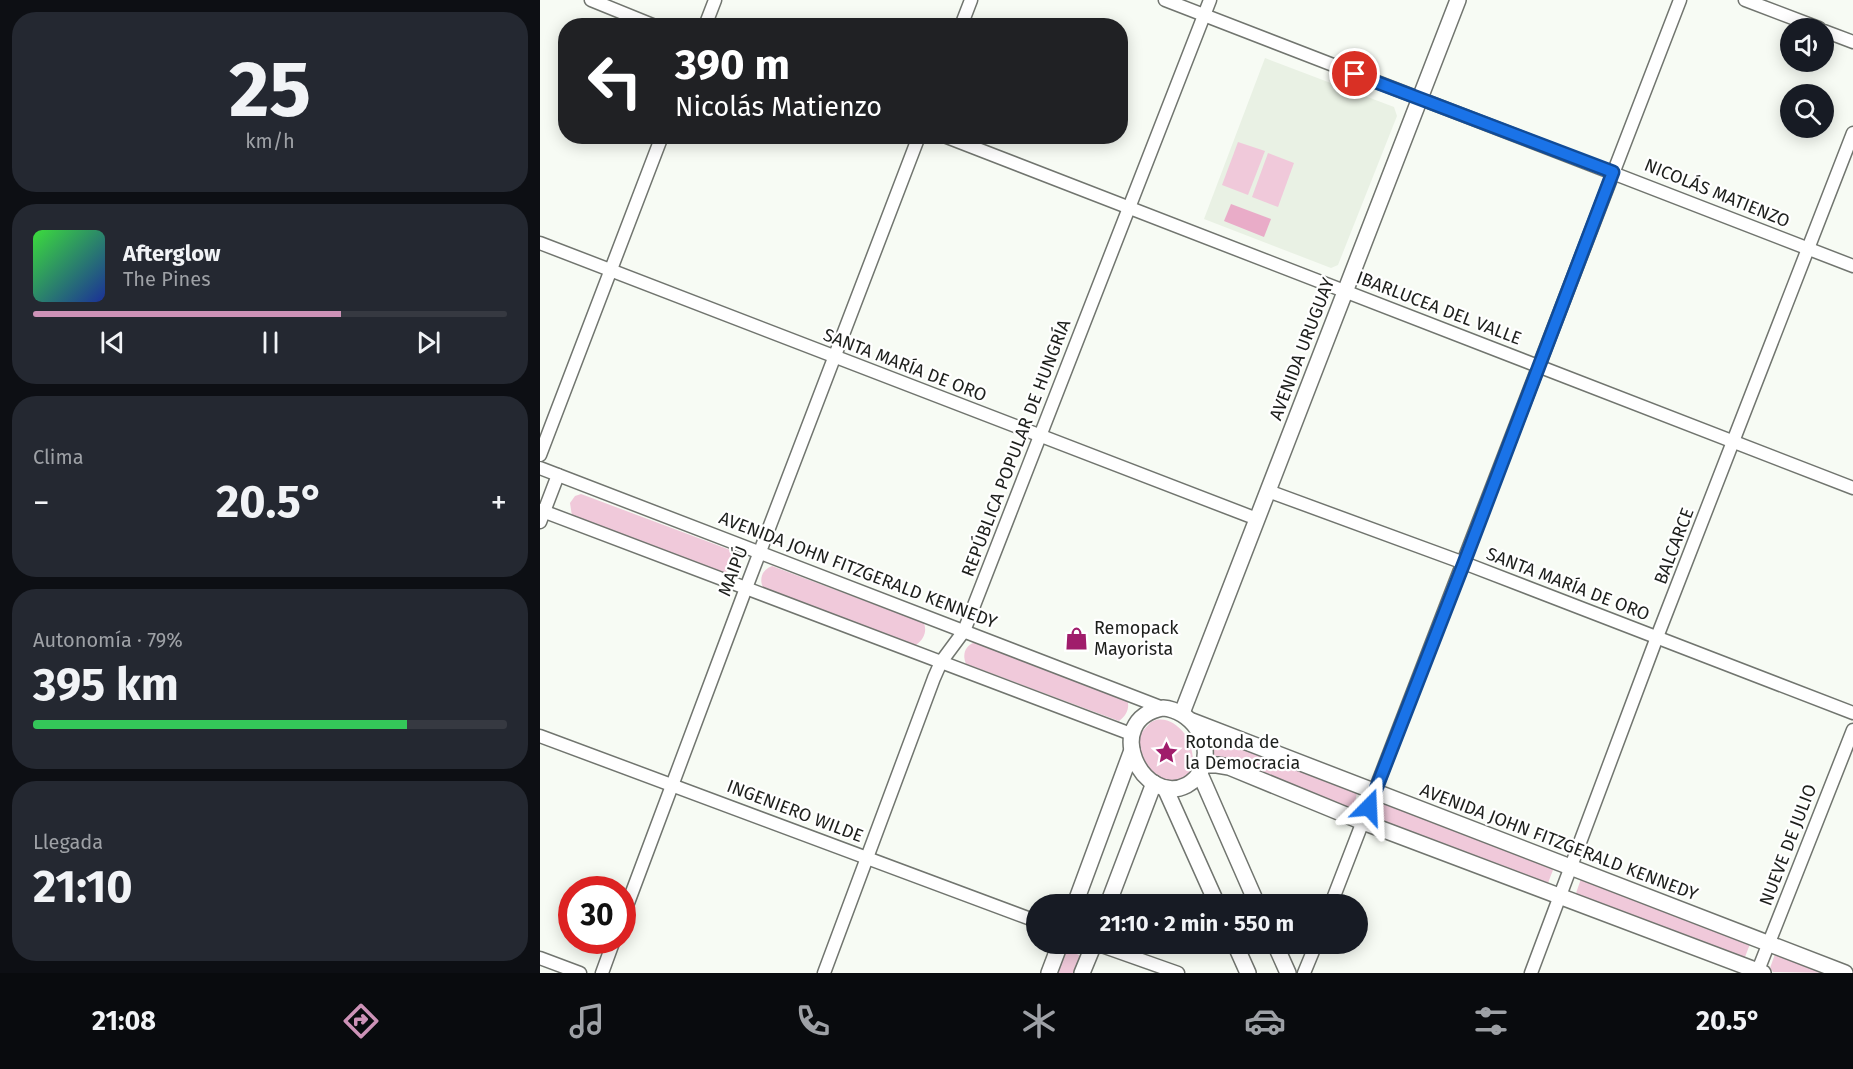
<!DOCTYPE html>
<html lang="es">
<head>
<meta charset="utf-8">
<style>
	body { margin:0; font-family:"Fira Sans",sans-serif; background:#242831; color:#f1f3f6; height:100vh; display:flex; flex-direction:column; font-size:22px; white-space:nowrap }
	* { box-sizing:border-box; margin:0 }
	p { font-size:20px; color:#9ea1a6 }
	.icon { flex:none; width:33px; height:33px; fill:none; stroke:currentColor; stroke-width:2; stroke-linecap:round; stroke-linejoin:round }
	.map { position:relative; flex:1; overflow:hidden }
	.side { display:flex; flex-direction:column; gap:12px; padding:12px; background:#0d0f14; width:540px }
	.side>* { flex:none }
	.hud { position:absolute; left:18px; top:18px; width:570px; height:126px; border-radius:24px; box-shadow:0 3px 15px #0003; background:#202124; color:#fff; overflow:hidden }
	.controls { position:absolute; left:1240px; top:18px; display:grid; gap:12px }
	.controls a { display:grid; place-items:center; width:54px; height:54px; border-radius:50%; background:#171b24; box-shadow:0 3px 15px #0003; font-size:30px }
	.speed { position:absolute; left:18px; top:876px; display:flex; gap:12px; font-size:30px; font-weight:700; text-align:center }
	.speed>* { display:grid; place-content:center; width:78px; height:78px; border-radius:50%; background:#171b24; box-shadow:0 3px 15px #0003; line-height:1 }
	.speed .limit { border:9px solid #d22; background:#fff; color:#111 }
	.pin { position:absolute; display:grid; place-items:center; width:51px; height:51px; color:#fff; margin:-26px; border:3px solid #fff; border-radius:50%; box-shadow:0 2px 6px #0007 }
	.me { position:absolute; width:66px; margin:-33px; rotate:21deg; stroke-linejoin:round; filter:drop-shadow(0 0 4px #0008) }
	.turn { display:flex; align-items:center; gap:21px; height:126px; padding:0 18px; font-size:27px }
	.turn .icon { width:78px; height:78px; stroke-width:2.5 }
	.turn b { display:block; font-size:42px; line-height:51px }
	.big { font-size:45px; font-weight:700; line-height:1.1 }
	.side .card { flex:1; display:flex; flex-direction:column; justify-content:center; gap:9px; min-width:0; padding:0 21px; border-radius:24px; background:#242831 }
	.side .dial { align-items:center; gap:0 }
	.dial b { font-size:78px; line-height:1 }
	.song { display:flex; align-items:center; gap:18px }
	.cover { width:72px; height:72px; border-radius:9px; background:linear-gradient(135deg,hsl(120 70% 55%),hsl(230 70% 35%)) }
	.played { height:6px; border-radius:3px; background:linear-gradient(90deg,#cd92b7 65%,#363941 65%) }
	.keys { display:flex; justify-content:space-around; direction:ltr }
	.heat { display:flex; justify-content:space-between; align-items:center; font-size:33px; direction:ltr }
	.charge { height:9px; border-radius:4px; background:linear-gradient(90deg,#34c759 79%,#363941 0) }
	.trip { position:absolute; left:486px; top:894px; width:342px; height:60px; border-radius:30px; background:#171b24; box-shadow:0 3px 15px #0003; font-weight:700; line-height:60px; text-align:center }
	.dock { display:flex; height:96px; justify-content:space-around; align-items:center; background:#090b0e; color:#9ea1a6 }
	.dock .icon { width:42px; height:42px }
	.dock .current { color:#cd92b7 }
	.dock b { font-size:27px; color:#f1f3f6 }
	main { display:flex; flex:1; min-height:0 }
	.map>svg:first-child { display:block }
	.built { fill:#e9f1e4 }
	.green { fill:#f0c9da }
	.water { fill:#e9acc8 }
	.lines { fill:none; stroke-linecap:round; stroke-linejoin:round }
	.minor-casing { stroke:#71756f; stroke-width:15 }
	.tertiary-casing { stroke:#71756f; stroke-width:18 }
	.minor { stroke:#fff; stroke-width:12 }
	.tertiary { stroke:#fff; stroke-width:15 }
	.route-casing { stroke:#114b97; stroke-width:15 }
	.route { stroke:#1a73e8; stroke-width:10 }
	.labels { text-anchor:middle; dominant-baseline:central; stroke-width:4.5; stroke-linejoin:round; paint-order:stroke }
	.street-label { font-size:18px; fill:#1d1f1c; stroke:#fff }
	.poi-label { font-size:18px; fill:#1d1f1c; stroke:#fff; text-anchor:start }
</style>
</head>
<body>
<main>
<section class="side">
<div class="card dial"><b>25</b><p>km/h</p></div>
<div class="card">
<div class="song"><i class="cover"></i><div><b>Afterglow</b><p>The Pines</p></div></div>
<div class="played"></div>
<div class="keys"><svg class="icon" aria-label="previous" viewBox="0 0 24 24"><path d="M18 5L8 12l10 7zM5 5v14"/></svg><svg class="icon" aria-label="pause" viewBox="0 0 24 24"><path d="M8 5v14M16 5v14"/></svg><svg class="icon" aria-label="next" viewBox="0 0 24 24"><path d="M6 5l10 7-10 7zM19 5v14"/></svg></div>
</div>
<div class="card"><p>Clima</p>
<div class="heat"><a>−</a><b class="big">20.5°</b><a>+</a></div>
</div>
<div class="card"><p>Autonomía · 79%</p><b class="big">395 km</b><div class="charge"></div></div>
<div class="card"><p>Llegada</p><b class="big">21:10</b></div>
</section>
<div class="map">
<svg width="1313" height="973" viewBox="0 0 1313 973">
	<rect width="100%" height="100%" fill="#f7fbf4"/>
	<polygon class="built" points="725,58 854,107 857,116 798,265 791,268 664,219"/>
	<g class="green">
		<polygon points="698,142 725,151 708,195 682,185"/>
		<polygon points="728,153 754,163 738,207 712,197"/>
		<path d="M41,494L193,551C196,560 193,567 185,573L32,516L30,503L35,496Z"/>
		<path d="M232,566L384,623C387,632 384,639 376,645L223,588C219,578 222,570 232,566Z"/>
		<path d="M435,642L587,699C590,708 587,715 579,721L426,664C422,654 425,646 435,642Z"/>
		<path d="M616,720C628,718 636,724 644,733C656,749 660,786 630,781C616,779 601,761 599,748C598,743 599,739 600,734L611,722Z"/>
		<polygon points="668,736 817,793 814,806 809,809 671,757"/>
		<polygon points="847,804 1010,867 1013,870 1008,883 1003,884 841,823 838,819 843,805"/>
		<polygon points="1041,879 1210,944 1205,957 1201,958 1039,897 1036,893"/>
		<polygon points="527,950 539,955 540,958 534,973 514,973 522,952"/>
		<polygon points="1240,953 1290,973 1233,972 1230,968 1235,954"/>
	</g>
	<polygon class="water" points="691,204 731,219 724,237 684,221"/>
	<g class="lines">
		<defs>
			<g id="minor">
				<polyline points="51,0 115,26"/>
				<polyline points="625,0 1313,266"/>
				<polyline points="1205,0 1279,28"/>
				<polyline points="165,26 175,0"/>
				<polyline points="421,26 431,0"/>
				<polyline points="1284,31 1313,42"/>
				<polyline points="404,136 1313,488"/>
				<polyline points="0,243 717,519"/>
				<polyline points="0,455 122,136"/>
				<polyline points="0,468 623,708"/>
				<polyline points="728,491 924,563 1313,713"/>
				<polyline points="0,510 591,734"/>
				<polyline points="0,522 18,475"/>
				<polyline points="0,736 496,921"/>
				<polyline points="791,904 1140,0"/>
				<polyline points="82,919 206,588 379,136"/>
				<polyline points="556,944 638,973"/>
				<polyline points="0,958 40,973"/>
				<polyline points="62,973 74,940"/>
				<polyline points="284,973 394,678 401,662 424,631 670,0"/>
				<polyline points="764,973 776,944"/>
				<polyline points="991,973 1117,637 1313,133"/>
				<polyline points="1217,973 1313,730"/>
			</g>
			<g id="tertiary">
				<path d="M623,708C650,710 674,741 662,768C659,776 654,781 647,785C603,808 560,720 623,708Z"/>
				<polyline points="642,713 918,0"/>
				<polyline points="652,721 1305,973"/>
				<polyline points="664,765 677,765 689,767 823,822 1223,973"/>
				<polyline points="660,774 717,904"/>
				<polyline points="625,788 677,904"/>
				<polyline points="535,904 592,750"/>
				<polyline points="568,904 614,783"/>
				<polyline points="695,944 708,973"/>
				<polyline points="735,944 748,973"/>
				<polyline points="509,973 520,944"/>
				<polyline points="542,973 554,944"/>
			</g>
		</defs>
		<use href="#minor" class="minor-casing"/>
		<use href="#tertiary" class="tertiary-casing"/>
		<use href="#minor" class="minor"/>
		<use href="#tertiary" class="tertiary"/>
	</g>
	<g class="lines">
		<defs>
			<polyline id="route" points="815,74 1073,172 924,563 829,807"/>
		</defs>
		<use href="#route" class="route-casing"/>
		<use href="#route" class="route"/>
	</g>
	<defs>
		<symbol id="shop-bare" viewBox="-9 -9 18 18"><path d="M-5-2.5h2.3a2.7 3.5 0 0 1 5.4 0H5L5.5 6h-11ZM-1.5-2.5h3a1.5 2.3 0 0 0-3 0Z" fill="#a01c6b" stroke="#fff" stroke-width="2.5" paint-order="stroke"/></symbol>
		<symbol id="sight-bare" viewBox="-9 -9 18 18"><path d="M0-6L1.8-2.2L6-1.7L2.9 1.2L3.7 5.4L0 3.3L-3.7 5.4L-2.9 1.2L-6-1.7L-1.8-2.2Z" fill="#a01c6b" stroke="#fff" stroke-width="2.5" paint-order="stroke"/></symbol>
	</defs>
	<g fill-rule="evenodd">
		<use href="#shop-bare" x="520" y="622" width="33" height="33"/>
		<use href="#sight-bare" x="610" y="736" width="33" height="33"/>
	</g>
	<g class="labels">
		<g class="street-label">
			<text transform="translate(1177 193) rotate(22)">NICOLÁS MATIENZO</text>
			<text transform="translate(899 308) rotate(21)">IBARLUCEA DEL VALLE</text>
			<text transform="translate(762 349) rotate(-69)">AVENIDA URUGUAY</text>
			<text transform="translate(365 365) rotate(21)">SANTA MARÍA DE ORO</text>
			<text transform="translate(476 448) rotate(-69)">REPÚBLICA POPULAR DE HUNGRÍA</text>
			<text transform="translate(1134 546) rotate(-69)">BALCARCE</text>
			<text transform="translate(318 570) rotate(21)">AVENIDA JOHN FITZGERALD KENNEDY</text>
			<text transform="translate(193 571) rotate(-69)">MAIPÚ</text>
			<text transform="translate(1028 584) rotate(21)">SANTA MARÍA DE ORO</text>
			<text transform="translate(255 811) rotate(21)">INGENIERO WILDE</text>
			<text transform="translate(1019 842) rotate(21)">AVENIDA JOHN FITZGERALD KENNEDY</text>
			<text transform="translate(1248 845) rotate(-69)">NUEVE DE JULIO</text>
		</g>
		<g class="poi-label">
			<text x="554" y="628">Remopack<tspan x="554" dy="21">Mayorista</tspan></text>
			<text x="645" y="742">Rotonda de<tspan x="645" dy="21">la Democracia</tspan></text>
		</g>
	</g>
</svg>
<div class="controls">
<a><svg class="icon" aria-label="sound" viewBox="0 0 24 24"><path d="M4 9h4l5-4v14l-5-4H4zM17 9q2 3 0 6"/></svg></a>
<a><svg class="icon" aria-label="search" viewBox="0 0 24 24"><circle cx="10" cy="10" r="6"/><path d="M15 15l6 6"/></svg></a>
</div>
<div class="speed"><div class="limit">30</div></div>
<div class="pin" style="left:815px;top:74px;background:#d93025"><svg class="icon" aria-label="arrive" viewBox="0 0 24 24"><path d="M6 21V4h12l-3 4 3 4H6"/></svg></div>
<svg class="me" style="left:829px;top:807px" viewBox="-20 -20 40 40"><path d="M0-17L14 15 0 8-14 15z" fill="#1a73e8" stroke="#fff" stroke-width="4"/></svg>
<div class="trip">21:10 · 2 min · 550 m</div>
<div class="hud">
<div class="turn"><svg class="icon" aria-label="left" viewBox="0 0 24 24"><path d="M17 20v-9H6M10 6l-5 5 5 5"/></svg><div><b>390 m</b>Nicolás Matienzo</div></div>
</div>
</div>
</main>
<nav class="dock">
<b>21:08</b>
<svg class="icon current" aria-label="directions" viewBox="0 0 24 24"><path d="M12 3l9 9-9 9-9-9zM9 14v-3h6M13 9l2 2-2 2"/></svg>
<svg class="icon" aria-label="music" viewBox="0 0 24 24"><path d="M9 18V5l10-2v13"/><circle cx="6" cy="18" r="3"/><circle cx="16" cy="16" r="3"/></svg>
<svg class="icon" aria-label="phone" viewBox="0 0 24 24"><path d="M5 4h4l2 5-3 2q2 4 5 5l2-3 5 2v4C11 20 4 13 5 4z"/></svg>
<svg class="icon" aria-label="climate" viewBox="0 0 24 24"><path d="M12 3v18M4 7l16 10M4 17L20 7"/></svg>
<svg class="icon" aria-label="car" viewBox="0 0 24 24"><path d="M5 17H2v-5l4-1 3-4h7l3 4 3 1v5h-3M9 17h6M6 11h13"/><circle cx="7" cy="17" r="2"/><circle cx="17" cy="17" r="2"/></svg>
<svg class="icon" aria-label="filters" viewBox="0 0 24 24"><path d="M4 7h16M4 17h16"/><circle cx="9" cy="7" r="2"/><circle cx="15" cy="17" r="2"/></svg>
<b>20.5°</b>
</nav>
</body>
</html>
